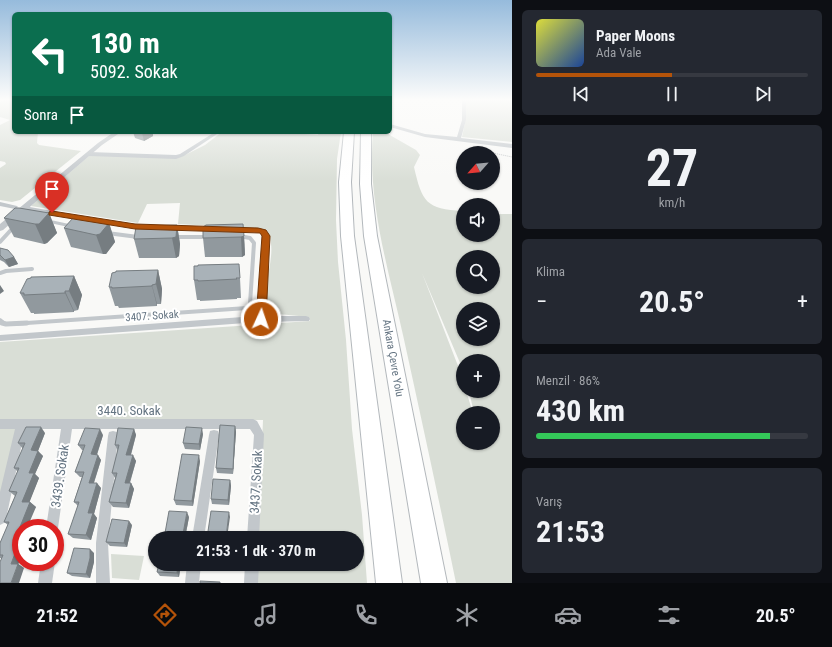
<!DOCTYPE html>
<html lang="tr">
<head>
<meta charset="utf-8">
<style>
	body { margin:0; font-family:"Roboto Condensed",sans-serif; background:#242831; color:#f1f3f6; height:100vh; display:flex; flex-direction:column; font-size:15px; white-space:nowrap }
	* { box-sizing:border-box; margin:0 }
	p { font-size:13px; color:#9ea1a6 }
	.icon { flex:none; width:22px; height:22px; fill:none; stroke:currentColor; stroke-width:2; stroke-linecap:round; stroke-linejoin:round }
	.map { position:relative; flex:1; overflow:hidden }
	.sheet { display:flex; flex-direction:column; gap:10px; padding:10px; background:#0d0f14; width:320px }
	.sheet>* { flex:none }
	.banner { position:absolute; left:12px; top:12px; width:380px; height:122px; border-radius:6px; box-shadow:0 1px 3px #0004; background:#0b6e4f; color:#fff; overflow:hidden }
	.needle { width:26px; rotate:243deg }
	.tools { position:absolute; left:456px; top:146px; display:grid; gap:8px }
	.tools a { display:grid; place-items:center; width:44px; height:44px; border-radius:50%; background:#171b24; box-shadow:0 1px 3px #0004; font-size:20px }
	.speed { position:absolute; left:12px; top:519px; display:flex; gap:8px; font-size:20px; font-weight:700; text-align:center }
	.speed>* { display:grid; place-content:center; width:52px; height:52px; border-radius:50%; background:#171b24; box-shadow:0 1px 3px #0004; line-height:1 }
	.speed .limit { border:6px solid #d22; background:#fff; color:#111 }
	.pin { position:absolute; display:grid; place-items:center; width:34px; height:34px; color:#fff; margin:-41px -17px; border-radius:50% 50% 50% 0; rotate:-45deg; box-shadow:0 0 4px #0007 }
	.pin .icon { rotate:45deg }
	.me { position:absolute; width:44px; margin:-22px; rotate:3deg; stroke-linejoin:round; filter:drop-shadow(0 0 3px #0008) }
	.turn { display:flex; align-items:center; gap:14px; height:84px; padding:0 12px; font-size:18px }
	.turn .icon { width:52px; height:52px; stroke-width:2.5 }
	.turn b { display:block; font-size:28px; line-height:34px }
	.then { display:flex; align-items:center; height:38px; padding:0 12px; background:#0003; gap:8px; font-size:15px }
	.big { font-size:30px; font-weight:700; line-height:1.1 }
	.sheet .tile { flex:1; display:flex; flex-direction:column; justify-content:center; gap:6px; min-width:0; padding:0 14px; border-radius:6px; background:#242831 }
	.sheet .dial { align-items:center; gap:0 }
	.dial b { font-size:52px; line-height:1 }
	.song { display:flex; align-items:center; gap:12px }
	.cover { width:48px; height:48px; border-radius:6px; background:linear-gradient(135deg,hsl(60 70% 55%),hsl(220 70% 35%)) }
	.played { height:4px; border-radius:2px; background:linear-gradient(90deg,#b45309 50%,#363941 50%) }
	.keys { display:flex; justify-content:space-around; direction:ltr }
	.heat { display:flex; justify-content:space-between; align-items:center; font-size:22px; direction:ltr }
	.charge { height:6px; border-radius:3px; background:linear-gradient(90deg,#34c759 86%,#363941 0) }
	.trip { position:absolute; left:148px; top:531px; width:216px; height:40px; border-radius:20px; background:#171b24; box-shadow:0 1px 3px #0004; font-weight:700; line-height:40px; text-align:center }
	.tabs { display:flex; height:64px; justify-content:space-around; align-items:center; background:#090b0e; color:#9ea1a6 }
	.tabs .icon { width:28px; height:28px }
	.tabs .on { color:#b45309 }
	.tabs b { font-size:18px; color:#f1f3f6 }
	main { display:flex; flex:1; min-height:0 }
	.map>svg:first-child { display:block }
	.green { fill:#d9ded6; fill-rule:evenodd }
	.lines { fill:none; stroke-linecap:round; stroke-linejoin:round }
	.motorway-casing { stroke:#b3b8bc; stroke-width:2 }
	.path { stroke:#babec1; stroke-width:1; stroke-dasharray:1 1; stroke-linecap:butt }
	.service-far2 { stroke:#c2c7cb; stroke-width:3 }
	.service-far1 { stroke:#c2c7cb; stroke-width:4 }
	.service { stroke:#c2c7cb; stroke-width:5 }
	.minor { fill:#c2c7cb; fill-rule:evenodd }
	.tertiary { fill:#c2c7cb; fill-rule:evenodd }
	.motorway { fill:#fff; fill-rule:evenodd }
	.wall { fill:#91999e }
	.shaded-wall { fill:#767d81 }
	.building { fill:#a9b2b8; stroke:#767d81 }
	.route { fill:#b45309; stroke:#753606 }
	.labels { text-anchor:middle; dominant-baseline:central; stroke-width:4; stroke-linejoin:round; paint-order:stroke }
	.street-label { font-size:11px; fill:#647482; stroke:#fff }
	.near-street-label { font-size:13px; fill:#647482; stroke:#fff }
</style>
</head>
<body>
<main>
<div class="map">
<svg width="512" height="583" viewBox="0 0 512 583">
	<rect width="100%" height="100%" fill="#f9f9f7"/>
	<g class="green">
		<polygon points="4,100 14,100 14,132 38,132 37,143 39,145 81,151 20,200 12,202 0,200 0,168 6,164 5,162 0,161 0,125 10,120 0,117 0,102"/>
		<polygon points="466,100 512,100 512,142 462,137 466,118"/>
		<path d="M222,132H305L304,134L318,135L319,132H341L337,159L336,220L338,262L346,340L352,429L362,515L367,583H256L257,564H357V538H258L263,420L0,421V342L310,321L309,317L268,313C268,304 266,294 267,285C268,267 278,243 264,229L178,224L180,203L147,204L138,223L31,206L89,156H183L205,145Z"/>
		<path d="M373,132H389L388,134L416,150L420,155L414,167C422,202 426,209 463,211V235H493V214H512V583H456C439,500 421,417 403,335C388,268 367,200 373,132ZM463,257H493V287H463ZM422,273L463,370V361H493V391H469L474,413H493V443H463V413H473L466,391H463V381L460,371ZM463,309H493V339H463Z"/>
		<polygon points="0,429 17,429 0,502"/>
		<polygon points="111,554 144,556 139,580 112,578"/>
	</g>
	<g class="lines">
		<defs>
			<g id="motorway">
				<polygon points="344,132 354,132 351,182 354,236 402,583 376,583 341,236 339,182"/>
				<polygon points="361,132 371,132 371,184 377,236 447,583 421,583 364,236 360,184"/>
			</g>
		</defs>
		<use href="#motorway" class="motorway-casing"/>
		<g class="path">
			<polyline points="484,149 492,153"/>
			<polyline points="493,153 512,157"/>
		</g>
		<g class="service-far2">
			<polyline points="48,221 71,226"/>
			<polyline points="9,232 14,226"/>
		</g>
		<g class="service-far1">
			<polyline points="107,233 138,237"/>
			<polyline points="173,237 208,237"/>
			<polyline points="0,242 10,231"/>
			<polyline points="0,273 6,271 32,269"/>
			<polyline points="0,320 5,324"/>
			<polyline points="12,324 247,308 250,304 254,243 250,238 239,236"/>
		</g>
		<polyline class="service" points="2,323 6,324 27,323"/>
		<g class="minor">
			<polygon points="462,100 466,100 466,120 461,138 512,144 512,148 425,137 390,127 390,124 425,134 457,137 462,120"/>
			<polygon points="215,132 220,132 184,156 176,159 89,156 86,154 89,152 176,155 180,154"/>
			<polygon points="0,202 17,206 18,207 15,209 0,206"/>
			<polygon points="24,206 86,217 89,219 86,221 22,209 22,207"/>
			<polygon points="99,220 147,225 150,227 147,229 97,223 97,221"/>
			<polygon points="167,226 213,227 216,229 213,231 165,229 164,228"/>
			<polygon points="233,227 261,228 263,229 268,234 265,316 306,316 309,317 310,319 309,321 261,322 0,341 0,335 257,316 262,234 259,232 231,230 230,229"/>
			<polygon points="0,419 253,419 257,421 264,434 259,538 247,538 254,435 250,429 72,429 58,528 55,533 55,528 46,528 61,429 25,429 6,519 4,523 0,525 0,492 15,429 0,429"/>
			<polygon points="214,430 218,431 219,435 204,538 192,538 209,435 210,431"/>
			<polygon points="113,431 117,432 118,436 108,543 110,583 96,583 96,543 108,436 109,432"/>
			<polygon points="41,562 55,562 52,583 38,583"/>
			<polygon points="187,564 201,564 199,583 185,583"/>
			<polygon points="245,564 259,564 258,583 244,583"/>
		</g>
		<polygon class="tertiary" points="114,132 121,132 102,145 3,230 0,231 0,224 98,143"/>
		<use href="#motorway" class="motorway"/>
	</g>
	<g class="wall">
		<polygon points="133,132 153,132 153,136 144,141 135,138"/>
		<polygon points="49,213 57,233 47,243 44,244 14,237 4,218"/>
		<polygon points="109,223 115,242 106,254 103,254 71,247 64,228"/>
		<polygon points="177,225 180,244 179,256 176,258 139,258 134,239"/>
		<polygon points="244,236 245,255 242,257 205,257 203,238"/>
		<polygon points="0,248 14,257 18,264 9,267 4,262 0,260"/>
		<polygon points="158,270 162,289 161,304 157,304 157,306 119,308 118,306 115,306 109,287"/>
		<polygon points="74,276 82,295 78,310 74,311 74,312 34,314 34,313 31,313 20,293"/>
		<polygon points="240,278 241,298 237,298 237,299 200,301 200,300 197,300 194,280"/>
		<polygon points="235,426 236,432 233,474 217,473 216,468"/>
		<polygon points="134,429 136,435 131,455 136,461 130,483 131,483 134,489 129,508 113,507 109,502 115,478 112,473 118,451 115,445"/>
		<polygon points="45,433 38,451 43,456 35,474 39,478 29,502 30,502 36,507 21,528 18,564 24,568 0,558 0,543 8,525 4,522 15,496 9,491 18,472 14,468 23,449 18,443"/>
		<polygon points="203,434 200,450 185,449 183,443"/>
		<polygon points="103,435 97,455 101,460 94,483 101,488 94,514 97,518 91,540 73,538 68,534 78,506 74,502 82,477 80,477 75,472 83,450 82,450 78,445"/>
		<polygon points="200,461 193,506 176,505 174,500"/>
		<polygon points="230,480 231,486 229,505 212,504 211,499"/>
		<polygon points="189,517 185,538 167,537 165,533"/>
		<polygon points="132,525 127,547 110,546 106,542"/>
		<polygon points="94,553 94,562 90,578 72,576 67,573"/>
		<polygon points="159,564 181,564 179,577 160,576 157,572"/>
		<polygon points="224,564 223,571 204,570 203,566"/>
	</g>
	<g class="shaded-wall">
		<polygon points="143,132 153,132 153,136 144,141 142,133"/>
		<polygon points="49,213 57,233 47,243 44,244 35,224"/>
		<polygon points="109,223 115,242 106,254 103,254 96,235"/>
		<polygon points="177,225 180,244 179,256 176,258 172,238"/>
		<polygon points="244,236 245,255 242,257 241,237"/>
		<polygon points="14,257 18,264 9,267 5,260"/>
		<polygon points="158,270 162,289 161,304 156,284"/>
		<polygon points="74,276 82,295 78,310 69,291"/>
		<polygon points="0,285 4,291 0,294"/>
		<polygon points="152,285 157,304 157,306 152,286"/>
		<polygon points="65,291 74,311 74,312 65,293"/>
		<polygon points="235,426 236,432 233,474 233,469"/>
		<polygon points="41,427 45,433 36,456 31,450"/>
		<polygon points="202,428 203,434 200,450 199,444"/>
		<polygon points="100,429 103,435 95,460 91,454"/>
		<polygon points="134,429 136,435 129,461 126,455"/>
		<polygon points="38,451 43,456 35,474 39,478 28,506 22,502 29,473"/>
		<polygon points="98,455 101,460 92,488 89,483"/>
		<polygon points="133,455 136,461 128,488 125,483"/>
		<polygon points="199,455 200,461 193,506 192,501"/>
		<polygon points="230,480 231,486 229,505 228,500"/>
		<polygon points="97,483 101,488 94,514 97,518 91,540 86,535 88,513"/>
		<polygon points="131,483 134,489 129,508 126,503"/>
		<polygon points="30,502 36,507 27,528 21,528 21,534 18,532"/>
		<polygon points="187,512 189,517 185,538 183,534"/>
		<polygon points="229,512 230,517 227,538 226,538"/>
		<polygon points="129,521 132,525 127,547 124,543"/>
		<polygon points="21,538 21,557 17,568 11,564"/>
		<polygon points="90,549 94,553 94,562 90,578 86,574"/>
		<polygon points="18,564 24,568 19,583 11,583"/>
		<polygon points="178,564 181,564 179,577 177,573"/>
		<polygon points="223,564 224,564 223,571 222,567"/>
	</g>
	<g class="building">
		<polygon points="15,208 19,208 49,213 39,224 35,224 4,218"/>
		<polygon points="77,217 109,223 100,234 96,235 64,228 73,218"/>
		<polygon points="243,224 244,236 241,237 203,238 203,227 206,225"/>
		<polygon points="177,225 176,237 172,238 134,239 136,227 140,226"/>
		<polygon points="0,248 8,250 14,257 5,260 0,255"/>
		<polygon points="239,264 240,278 236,278 237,279 198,281 198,280 194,280 194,266 198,266 198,265"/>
		<polygon points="158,270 156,284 152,285 152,286 112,288 112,287 109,287 112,273 116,272 116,271"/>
		<polygon points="74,276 69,291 65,291 65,293 24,295 24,293 20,293 27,279 31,278 31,277"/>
		<polygon points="220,425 235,426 233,469 216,468"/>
		<polygon points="26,427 41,427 31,450 38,451 29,473 34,473 22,502 30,502 18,532 21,532 21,538 11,564 18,564 11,583 0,583 0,562 3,555 0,555 0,543 9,522 4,522 17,492 9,491 19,468 14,468 25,443 18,443"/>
		<polygon points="186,427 202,428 199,444 183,443"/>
		<polygon points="85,428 100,429 91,454 98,455 89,483 97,483 88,513 93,513 86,535 68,534 79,502 74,502 84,472 75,472 85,445 78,445"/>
		<polygon points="118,428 134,429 126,455 133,455 125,483 131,483 126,503 109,502 117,473 112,473 119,445 115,445"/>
		<polygon points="182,454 199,455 192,501 174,500"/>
		<polygon points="213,479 230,480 228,500 211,499"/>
		<polygon points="169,511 187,512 183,534 165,533"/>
		<polygon points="211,511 229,512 226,538 207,538"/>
		<polygon points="112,519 129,521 124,543 106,542"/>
		<polygon points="74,548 90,549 90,558 86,574 67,573"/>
		<polygon points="159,564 178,564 177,573 157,572"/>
		<polygon points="203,564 223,564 222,567 203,566"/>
		<polygon points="200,581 220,582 220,583 200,583"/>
	</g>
	<linearGradient id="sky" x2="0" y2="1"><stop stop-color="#96bbdc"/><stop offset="0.55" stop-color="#fcfcfb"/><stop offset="1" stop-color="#fcfcfb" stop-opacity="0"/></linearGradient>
	<rect width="512" height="181" fill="url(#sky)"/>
	<polygon class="route" points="52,211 135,224 258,228 266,230 270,236 266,319 265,321 258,321 256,319 262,236 260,233 135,229 49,215 49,212"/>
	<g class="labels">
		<g class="street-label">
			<text transform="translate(152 316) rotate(-4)">3407. Sokak</text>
			<text transform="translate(393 358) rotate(80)">Ankara Çevre Yolu</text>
		</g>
		<g class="near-street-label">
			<text x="129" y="410">3440. Sokak</text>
			<text transform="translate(60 476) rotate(-82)">3439. Sokak</text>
			<text transform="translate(256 482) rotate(-87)">3437. Sokak</text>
		</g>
	</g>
</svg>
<div class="tools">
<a><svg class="needle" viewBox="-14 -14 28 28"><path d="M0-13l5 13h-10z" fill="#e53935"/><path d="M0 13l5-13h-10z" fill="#9ea1a6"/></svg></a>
<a><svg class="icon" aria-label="sound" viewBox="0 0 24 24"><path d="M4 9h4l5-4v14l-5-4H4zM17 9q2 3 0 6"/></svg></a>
<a><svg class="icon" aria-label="search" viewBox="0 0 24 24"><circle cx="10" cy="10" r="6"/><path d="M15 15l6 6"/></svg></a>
<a><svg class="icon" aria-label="layers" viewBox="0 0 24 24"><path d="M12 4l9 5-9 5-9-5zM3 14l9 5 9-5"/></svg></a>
<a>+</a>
<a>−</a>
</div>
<div class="speed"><div class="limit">30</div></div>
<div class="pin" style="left:52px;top:213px;background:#d93025"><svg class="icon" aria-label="arrive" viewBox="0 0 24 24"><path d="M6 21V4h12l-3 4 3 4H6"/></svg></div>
<svg class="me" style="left:261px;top:319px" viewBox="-20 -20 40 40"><circle r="17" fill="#b45309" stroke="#fff" stroke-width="3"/><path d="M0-11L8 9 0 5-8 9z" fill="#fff"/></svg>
<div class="trip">21:53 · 1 dk · 370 m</div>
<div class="banner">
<div class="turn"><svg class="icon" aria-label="left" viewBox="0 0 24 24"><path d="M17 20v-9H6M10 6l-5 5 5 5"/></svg><div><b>130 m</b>5092. Sokak</div></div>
<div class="then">Sonra<svg class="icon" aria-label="arrive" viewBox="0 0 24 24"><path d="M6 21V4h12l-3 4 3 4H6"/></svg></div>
</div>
</div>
<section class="sheet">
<div class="tile">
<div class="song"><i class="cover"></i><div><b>Paper Moons</b><p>Ada Vale</p></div></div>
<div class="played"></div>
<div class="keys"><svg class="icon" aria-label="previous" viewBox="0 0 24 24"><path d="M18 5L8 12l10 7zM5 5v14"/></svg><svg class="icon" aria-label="pause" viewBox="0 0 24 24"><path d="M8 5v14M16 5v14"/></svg><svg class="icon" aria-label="next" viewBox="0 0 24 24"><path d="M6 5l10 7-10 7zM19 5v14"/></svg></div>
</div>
<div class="tile dial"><b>27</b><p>km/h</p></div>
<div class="tile"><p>Klima</p>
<div class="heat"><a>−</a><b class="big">20.5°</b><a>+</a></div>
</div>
<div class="tile"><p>Menzil · 86%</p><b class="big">430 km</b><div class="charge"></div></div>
<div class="tile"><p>Varış</p><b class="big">21:53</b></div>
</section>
</main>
<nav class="tabs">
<b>21:52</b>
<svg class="icon on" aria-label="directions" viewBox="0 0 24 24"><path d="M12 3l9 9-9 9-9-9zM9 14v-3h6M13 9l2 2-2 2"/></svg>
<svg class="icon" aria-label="music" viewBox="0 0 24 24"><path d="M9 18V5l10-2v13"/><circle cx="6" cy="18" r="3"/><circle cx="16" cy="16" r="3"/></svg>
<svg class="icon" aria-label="phone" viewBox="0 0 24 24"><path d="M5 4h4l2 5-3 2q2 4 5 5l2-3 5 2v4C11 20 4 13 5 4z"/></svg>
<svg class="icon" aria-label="climate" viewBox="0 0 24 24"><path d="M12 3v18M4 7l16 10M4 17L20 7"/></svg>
<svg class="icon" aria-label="car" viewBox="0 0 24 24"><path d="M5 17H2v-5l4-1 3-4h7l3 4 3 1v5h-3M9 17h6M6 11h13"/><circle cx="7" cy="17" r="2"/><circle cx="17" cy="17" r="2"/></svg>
<svg class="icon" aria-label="filters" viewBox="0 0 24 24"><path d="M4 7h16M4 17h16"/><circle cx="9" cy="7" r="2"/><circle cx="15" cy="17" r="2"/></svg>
<b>20.5°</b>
</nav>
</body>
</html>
